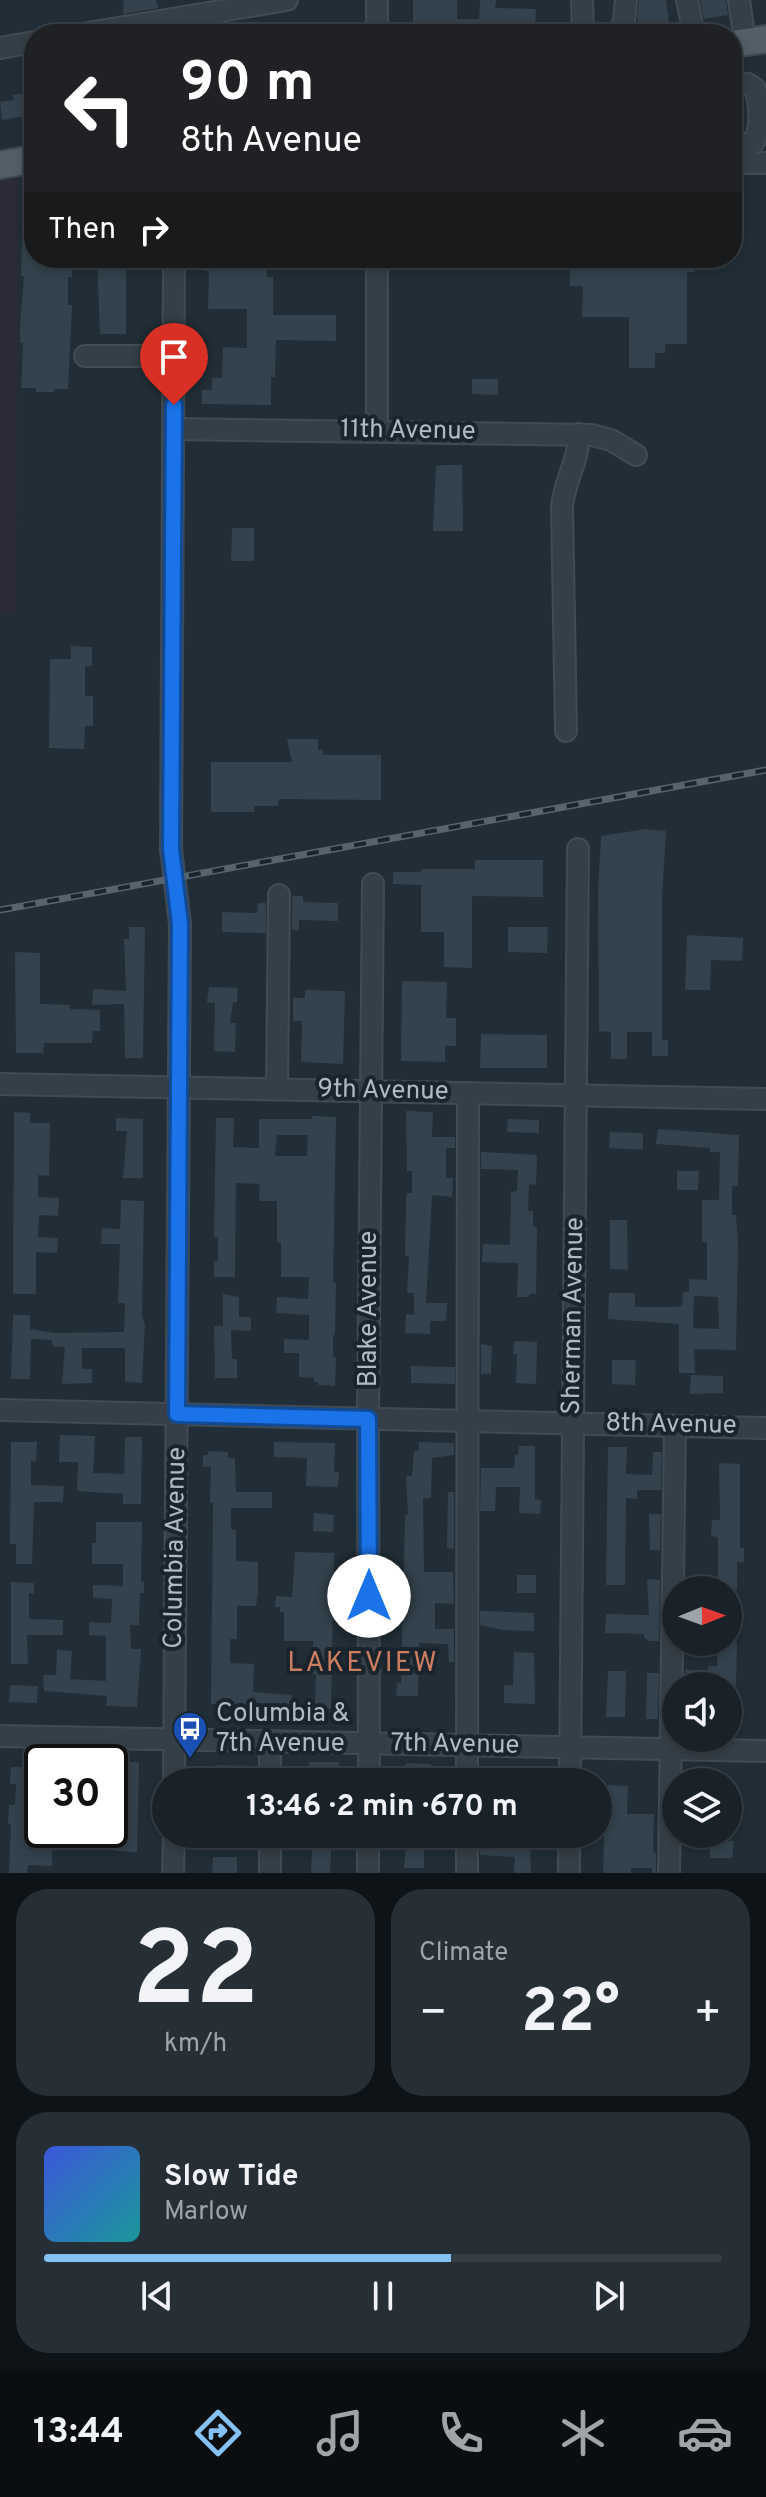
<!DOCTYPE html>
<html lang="en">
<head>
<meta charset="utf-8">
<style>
	body { margin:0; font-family:Overpass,sans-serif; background:#262f35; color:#f1f3f6; height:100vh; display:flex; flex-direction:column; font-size:30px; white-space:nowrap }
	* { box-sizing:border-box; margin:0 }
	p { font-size:26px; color:#9fa4a8 }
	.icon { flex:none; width:44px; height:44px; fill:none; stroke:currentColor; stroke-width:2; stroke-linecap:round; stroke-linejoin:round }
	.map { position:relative; height:1873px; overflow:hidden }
	.sheet { display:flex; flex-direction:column; gap:16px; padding:16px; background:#0e1317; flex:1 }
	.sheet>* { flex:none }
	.hud { position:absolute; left:24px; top:24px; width:718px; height:244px; border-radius:32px; box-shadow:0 4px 12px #0003,0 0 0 2px #373f46; background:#202124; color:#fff; overflow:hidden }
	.needle { width:52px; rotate:89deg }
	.buttons { position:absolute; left:662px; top:1576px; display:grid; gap:16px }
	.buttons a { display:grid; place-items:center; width:80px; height:80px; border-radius:50%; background:#192229; box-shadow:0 4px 12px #0003,0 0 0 2px #373f46; font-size:40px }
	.speed { position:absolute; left:24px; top:1744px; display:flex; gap:16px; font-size:40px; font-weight:700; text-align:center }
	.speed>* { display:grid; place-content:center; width:104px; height:104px; border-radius:50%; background:#192229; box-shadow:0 4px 12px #0003,0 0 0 2px #373f46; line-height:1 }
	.speed .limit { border:4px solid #111; border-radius:12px; background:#fff; color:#111 }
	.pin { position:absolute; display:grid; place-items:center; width:68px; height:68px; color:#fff; margin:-82px -34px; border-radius:50% 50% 50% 0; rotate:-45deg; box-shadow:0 0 8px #0007 }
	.pin .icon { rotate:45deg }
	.me { position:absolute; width:88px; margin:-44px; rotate:0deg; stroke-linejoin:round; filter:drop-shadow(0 0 6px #0008) }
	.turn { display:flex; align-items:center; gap:28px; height:168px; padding:0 24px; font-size:36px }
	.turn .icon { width:104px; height:104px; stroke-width:2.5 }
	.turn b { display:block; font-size:56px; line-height:68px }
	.then { display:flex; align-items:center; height:76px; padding:0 24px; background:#0003; gap:16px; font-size:30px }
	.big { font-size:60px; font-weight:700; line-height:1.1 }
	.sheet .card { flex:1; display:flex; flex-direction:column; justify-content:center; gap:12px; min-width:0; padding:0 28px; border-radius:32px; background:#262f35 }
	.sheet .dial { align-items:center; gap:0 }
	.dial b { font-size:104px; line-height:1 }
	.song { display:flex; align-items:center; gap:24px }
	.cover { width:96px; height:96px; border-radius:12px; background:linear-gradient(135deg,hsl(230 70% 55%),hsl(180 70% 35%)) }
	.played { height:8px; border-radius:4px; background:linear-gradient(90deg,#85c1f3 60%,#373f46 60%) }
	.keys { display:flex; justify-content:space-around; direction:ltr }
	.heat { display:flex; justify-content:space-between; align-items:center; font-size:44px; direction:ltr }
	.sheet .tiles { flex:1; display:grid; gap:16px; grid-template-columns:1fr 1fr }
	.card:last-child { grid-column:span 2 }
	.trip { position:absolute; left:152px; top:1768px; width:460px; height:80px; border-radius:40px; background:#192229; box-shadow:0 4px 12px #0003,0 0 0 2px #373f46; font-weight:700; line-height:80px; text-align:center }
	.tabs { display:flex; height:128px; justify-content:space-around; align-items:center; background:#0a0e10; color:#9fa4a8 }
	.tabs .icon { width:56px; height:56px }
	.tabs .on { color:#85c1f3 }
	.tabs b { font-size:36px; color:#f1f3f6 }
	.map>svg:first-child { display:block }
	.medical { fill:#2c2c39 }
	.building { fill:#33424d; fill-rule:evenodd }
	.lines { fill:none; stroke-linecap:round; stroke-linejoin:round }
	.minor-casing { stroke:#414b54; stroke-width:24 }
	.major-casing { stroke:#414b54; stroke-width:30 }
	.minor { stroke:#353f47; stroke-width:20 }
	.major { stroke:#525f67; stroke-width:26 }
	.rail-casing { stroke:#57646e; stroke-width:7 }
	.rail { stroke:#1a242c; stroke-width:4; stroke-dasharray:12; stroke-linecap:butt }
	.route-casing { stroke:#114b97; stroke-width:20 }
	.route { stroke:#1a73e8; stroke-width:14 }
	.labels { text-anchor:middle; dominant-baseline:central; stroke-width:8; stroke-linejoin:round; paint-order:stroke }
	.street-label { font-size:26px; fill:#afbac4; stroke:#1a242c }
	.poi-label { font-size:26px; fill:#afbac4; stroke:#1a242c; text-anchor:start }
	.neighbourhood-label { font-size:28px; letter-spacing:2px; fill:#ce7e60; stroke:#1a242c }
</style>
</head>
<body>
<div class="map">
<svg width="766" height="1873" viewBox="0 0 766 1873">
	<rect width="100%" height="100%" fill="#212e37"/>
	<polygon class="medical" points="18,172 16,614 0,614 0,175"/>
	<g class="building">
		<polygon points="124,0 156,0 158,8 123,14"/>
		<polygon points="413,0 457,0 457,19 479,19 480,0 496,0 495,8 536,9 535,26 495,25 495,34 413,34"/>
		<polygon points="639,0 666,0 670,28 641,32 637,17"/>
		<polygon points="700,0 726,0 728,15 704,19"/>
		<polygon points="34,91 34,109 30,109 31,115 2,120 0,102 14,100 13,95"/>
		<polygon points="34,237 34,260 72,260 72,277 68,277 68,305 72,305 68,389 54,389 54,392 36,392 36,388 21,388 23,343 20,343 20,326 24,276 21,276 22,238"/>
		<polygon points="97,258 126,258 126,334 100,334"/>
		<polygon points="204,258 267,258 267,277 273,277 273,315 336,315 336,341 276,340 275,377 271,377 271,405 202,404 202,390 212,390 212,378 222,378 223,347 247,348 247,309 208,309 209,271 204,271"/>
		<polygon points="570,258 695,258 695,272 687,272 687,344 665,344 665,353 655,353 655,368 629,368 629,317 582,317 583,286 570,286"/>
		<polygon points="472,379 498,379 498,395 472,394"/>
		<polygon points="443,465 462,465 463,531 433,531 436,466"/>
		<polygon points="232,528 254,528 254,561 231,561"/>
		<polygon points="71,646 92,647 92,666 85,666 85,696 93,696 93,726 85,726 84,749 49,748 50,659 71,659"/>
		<polygon points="287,739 318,739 318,750 323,750 323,755 381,755 381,800 279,799 278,806 254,806 254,812 211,812 211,762 292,762"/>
		<polygon points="646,829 666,831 662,897 662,1040 668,1040 668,1056 652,1056 652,1032 627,1032 627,1059 611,1059 611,1032 599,1031 598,893 601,836"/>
		<polygon points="475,860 543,860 543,897 472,896 472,968 444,967 444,932 421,932 421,885 393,884 393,872 421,872 421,869 475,869"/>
		<polygon points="292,896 303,896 303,902 338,903 338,921 299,920 299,930 292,930"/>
		<polygon points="258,903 266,903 266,933 222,932 222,912 257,913"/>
		<polygon points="129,927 145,927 143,1058 125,1058 124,1004 92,1005 93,989 126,991 124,939 129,939"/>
		<polygon points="508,927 548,927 547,953 508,952"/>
		<polygon points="687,935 743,938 742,961 711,960 710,990 685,990"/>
		<polygon points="15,952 40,953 40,1004 70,1005 70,1009 100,1010 100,1031 93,1031 92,1043 44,1043 43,1053 16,1053"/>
		<polygon points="402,981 447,982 446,1018 456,1018 456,1046 445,1046 445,1062 401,1061"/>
		<polygon points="209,987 238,988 237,1002 233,1002 230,1023 236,1023 235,1052 214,1051 215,1003 207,1002"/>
		<polygon points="305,990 345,991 343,1064 301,1062 302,1021 293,1021 293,998 305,998"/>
		<polygon points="481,1034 547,1035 547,1068 480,1068"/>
		<polygon points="406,1111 433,1112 432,1137 455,1137 455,1148 446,1148 446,1178 453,1178 452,1197 432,1195 426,1303 447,1303 446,1321 430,1321 430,1334 405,1333 406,1314 414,1315 414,1293 407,1293 409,1256 405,1256 406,1202 407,1193 412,1193 412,1171 407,1171"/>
		<polygon points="14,1112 30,1113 30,1123 50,1123 49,1176 38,1175 38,1197 59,1198 58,1216 39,1215 38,1237 58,1238 57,1253 36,1252 36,1294 13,1294"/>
		<path d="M312,1116L336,1117L333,1282H336L335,1335H333V1357H336L335,1386L318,1385V1382H314V1378L299,1377V1353H284V1339L309,1340V1315L276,1313L277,1297L308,1299L309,1277H281V1242H277V1201H259L260,1184L236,1183L235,1277H214V1261H218V1237H214L216,1118H234L233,1147L259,1148V1119H312ZM277,1135H308L307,1156H275Z"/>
		<polygon points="116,1118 143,1119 143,1178 123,1178 127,1131 116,1131"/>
		<polygon points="508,1119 539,1120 539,1133 507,1132"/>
		<path d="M658,1129L739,1135L738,1186H732V1215H736L738,1243L736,1350L694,1349L695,1373H679V1324L608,1319L609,1293H635V1307H677L682,1305L683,1292H689V1279L707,1280V1242H702V1200H719L720,1152H710V1148L656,1144ZM694,1296L718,1297L719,1329L693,1328Z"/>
		<polygon points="610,1132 643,1133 643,1150 609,1148"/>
		<polygon points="481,1152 537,1155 536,1185 529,1184 528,1211 533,1211 533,1227 537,1227 536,1294 529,1294 529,1297 517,1297 518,1263 482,1262 483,1244 510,1245 511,1192 517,1191 518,1170 481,1169"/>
		<polygon points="677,1171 699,1171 698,1190 677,1190"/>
		<polygon points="121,1200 144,1201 142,1316 145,1324 142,1383 125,1382 125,1348 82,1348 82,1369 92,1369 92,1383 62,1384 65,1347 53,1346 52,1340 31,1339 30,1379 11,1379 13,1315 30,1315 30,1329 54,1333 124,1332 125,1303 118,1303 120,1244 101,1244 102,1228 120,1229"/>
		<polygon points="610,1220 627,1220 628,1270 610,1269"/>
		<polygon points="223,1294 239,1297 239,1317 251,1317 251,1331 231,1330 232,1359 237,1359 237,1378 215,1378 214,1326 223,1326"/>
		<polygon points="514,1341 537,1342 536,1384 516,1383 517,1354 513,1354"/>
		<polygon points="481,1344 492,1346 491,1374 481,1374"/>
		<polygon points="612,1360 636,1360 635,1385 612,1384"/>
		<polygon points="411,1366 455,1367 455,1384 411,1383"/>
		<polygon points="691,1375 723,1376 723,1393 690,1394"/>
		<polygon points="60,1435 95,1436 93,1473 124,1474 125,1437 142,1437 141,1504 123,1504 123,1494 77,1491 78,1462 59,1462"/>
		<polygon points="11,1442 37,1442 36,1462 31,1461 31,1485 64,1486 63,1502 34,1502 32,1564 16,1564 16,1544 10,1544"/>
		<polygon points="274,1442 335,1443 334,1472 339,1472 338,1487 306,1486 307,1458 274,1457"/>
		<polygon points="419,1442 454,1443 454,1455 432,1458 431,1498 423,1498 424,1572 453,1572 454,1604 435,1603 435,1629 454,1629 454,1662 449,1662 448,1644 419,1643 418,1696 396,1696 397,1683 401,1683 405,1515 408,1515 406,1476 412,1476 414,1451 419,1451"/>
		<polygon points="519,1446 535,1446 535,1499 541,1500 540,1514 519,1513 520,1487 496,1487 495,1511 480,1511 481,1468 514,1468 515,1455 518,1455"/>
		<polygon points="608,1447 627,1447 626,1474 652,1475 653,1452 662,1452 661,1490 637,1490 637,1499 626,1498 625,1585 606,1585"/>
		<polygon points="208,1451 228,1452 228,1458 235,1458 236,1492 272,1492 272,1508 231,1508 231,1529 236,1530 236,1561 258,1562 258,1592 256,1606 237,1606 237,1639 230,1639 230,1663 254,1664 253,1692 292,1695 291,1709 211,1704 213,1503 210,1503 211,1467 203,1467 203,1455 208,1455"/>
		<polygon points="719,1463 740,1464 740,1548 744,1548 744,1562 737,1562 737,1590 688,1590 688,1578 718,1578 718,1537 711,1536 712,1520 720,1520"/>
		<polygon points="448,1492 454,1492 454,1549 447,1548"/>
		<polygon points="314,1513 334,1515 333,1532 313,1531"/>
		<polygon points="649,1514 661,1514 660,1550 650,1550"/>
		<polygon points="96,1522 142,1522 141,1582 144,1582 144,1593 140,1593 139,1625 130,1625 131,1649 141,1649 137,1707 106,1706 107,1696 44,1691 43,1675 56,1675 57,1650 72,1651 70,1679 106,1681 106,1636 89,1635 89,1622 111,1623 112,1599 93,1598 93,1585 123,1586 123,1564 92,1564 92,1543 96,1543"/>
		<polygon points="295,1552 334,1553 331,1709 315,1708 316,1674 312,1674 313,1641 284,1641 284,1612 280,1612 280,1607 275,1607 276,1596 292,1597"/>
		<rect x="517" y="1575" width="19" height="18"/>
		<polygon points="647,1579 660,1580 659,1641 650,1641 644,1638 644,1634 605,1633 606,1614 649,1615"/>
		<polygon points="11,1582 34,1583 34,1594 29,1593 29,1619 63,1620 63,1635 27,1635 28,1664 11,1664"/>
		<polygon points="480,1611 534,1613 534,1631 502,1630 480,1625"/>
		<polygon points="718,1642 737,1642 736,1686 685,1686 685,1670 708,1670 708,1666 717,1666"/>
		<polygon points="514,1652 534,1653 535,1704 504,1703 504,1685 513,1686"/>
		<polygon points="608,1671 626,1671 625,1717 606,1717"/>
		<polygon points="647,1673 659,1673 658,1719 646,1719"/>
		<polygon points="10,1685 38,1686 37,1703 9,1702"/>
		<polygon points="120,1762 139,1762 137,1852 114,1851 115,1827 110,1826 111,1806 120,1806"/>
		<rect x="309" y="1762" width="30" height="16"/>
		<polygon points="406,1763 431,1764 430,1780 405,1779"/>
		<polygon points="215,1765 257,1766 257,1782 215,1782"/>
		<polygon points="11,1767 29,1767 28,1793 42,1793 42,1808 27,1808 28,1849 52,1850 52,1866 28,1865 27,1873 9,1873 11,1824 8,1824 9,1805 15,1805 16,1784 10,1784"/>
		<polygon points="606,1785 628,1786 627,1814 654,1814 653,1852 656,1853 656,1873 652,1873 652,1868 631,1868 631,1873 603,1873"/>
		<polygon points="303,1834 332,1834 330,1873 311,1873 312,1846 303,1846"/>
		<polygon points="407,1834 424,1834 424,1868 404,1868"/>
		<polygon points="480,1834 515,1834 515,1841 530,1842 531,1873 514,1873 515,1857 480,1855"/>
		<polygon points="710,1841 734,1841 732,1858 710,1858"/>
		<polygon points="213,1857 237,1857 237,1873 212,1873"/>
	</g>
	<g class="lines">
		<defs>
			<g id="minor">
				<polyline points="582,0 583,34"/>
				<polyline points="687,0 694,34"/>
				<polyline points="739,0 745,42"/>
				<polyline points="82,34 287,0"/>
				<polyline points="377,34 377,0"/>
				<polyline points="619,34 624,20 626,0"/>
				<polyline points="0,48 34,42"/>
				<path d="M732,85L748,84L755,89C760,103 762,130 753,143L732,146"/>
				<polyline points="732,163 766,163"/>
				<polyline points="377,258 377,430"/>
				<polyline points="85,356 174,356"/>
				<polyline points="174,429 592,435 611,440 636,455"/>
				<path d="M566,731L562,507C564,481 579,461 579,434"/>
				<polyline points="0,1084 766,1099"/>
				<polyline points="277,1089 279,895"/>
				<polyline points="0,1410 766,1428"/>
				<polyline points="0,1736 766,1751"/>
				<polyline points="174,1782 180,924 171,849 174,258"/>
				<polyline points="270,1782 270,1741"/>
				<polyline points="369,1782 368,1419 373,884"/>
				<polyline points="467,1782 468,1093"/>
				<polyline points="570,1782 578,849"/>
				<polyline points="173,1873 174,1834"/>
				<polyline points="270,1873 270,1834"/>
				<polyline points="368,1873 368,1834"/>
				<polyline points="467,1873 467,1834"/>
				<polyline points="569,1873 569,1834"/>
				<polyline points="669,1873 675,1426"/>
			</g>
			<g id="major">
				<polyline points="732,44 766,39"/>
				<polyline points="0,165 34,159"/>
			</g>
		</defs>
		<use href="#minor" class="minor-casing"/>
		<use href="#major" class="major-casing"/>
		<use href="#minor" class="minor"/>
		<use href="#major" class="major"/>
		<defs>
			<polyline id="rail" points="0,910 766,770"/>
		</defs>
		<use href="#rail" class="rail-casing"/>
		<use href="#rail" class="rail"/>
	</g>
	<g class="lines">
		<defs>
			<polyline id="route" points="174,405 171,849 180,924 177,1414 368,1419 369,1596"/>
		</defs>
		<use href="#route" class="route-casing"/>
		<use href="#route" class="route"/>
	</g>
	<defs>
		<symbol id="bus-pin" viewBox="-11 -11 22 30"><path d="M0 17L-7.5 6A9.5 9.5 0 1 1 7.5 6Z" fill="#1a4fb4" stroke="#1a242c"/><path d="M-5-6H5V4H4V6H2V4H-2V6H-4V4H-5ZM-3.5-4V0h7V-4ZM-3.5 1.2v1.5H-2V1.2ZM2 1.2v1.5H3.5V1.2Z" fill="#fff"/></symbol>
	</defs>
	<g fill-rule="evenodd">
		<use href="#bus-pin" x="170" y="1709" width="40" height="54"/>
	</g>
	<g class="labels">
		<g class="street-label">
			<text transform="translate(408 431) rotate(1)">11th Avenue</text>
			<text transform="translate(383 1091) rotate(1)">9th Avenue</text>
			<text transform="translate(369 1309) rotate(-90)">Blake Avenue</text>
			<text transform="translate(574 1316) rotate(-89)">Sherman Avenue</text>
			<text transform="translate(671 1425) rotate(1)">8th Avenue</text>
			<text transform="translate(176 1548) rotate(-89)">Columbia Avenue</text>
			<text transform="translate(455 1745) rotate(1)">7th Avenue</text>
		</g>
		<g class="poi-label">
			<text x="216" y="1714">Columbia &amp;<tspan x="216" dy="30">7th Avenue</tspan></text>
		</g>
		<g class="neighbourhood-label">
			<text x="363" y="1664">LAKEVIEW</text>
		</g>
	</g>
</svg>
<div class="buttons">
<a><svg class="needle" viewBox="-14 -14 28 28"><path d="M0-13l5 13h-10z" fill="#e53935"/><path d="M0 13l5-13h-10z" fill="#9fa4a8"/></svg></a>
<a><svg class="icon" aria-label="sound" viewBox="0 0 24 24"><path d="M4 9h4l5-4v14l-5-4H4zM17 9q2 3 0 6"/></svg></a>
<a><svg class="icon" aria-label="layers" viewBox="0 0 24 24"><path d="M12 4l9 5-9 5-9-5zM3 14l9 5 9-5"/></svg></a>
</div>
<div class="speed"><div class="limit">30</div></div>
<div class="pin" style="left:174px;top:405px;background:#d93025"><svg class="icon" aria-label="arrive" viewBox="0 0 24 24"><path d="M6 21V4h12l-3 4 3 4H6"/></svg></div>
<svg class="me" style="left:369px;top:1596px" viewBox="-20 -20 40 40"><circle r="19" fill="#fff"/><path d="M0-13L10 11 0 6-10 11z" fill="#1a73e8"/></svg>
<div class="trip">13:46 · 2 min · 670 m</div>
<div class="hud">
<div class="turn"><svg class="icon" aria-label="left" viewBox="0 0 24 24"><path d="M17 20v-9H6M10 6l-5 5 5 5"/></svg><div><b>90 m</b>8th Avenue</div></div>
<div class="then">Then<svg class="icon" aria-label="right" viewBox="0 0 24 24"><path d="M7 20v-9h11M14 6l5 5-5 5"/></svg></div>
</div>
</div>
<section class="sheet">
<div class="tiles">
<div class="card dial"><b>22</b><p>km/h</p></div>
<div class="card"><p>Climate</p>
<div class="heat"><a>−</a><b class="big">22°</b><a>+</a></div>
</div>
<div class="card">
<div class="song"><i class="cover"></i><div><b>Slow Tide</b><p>Marlow</p></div></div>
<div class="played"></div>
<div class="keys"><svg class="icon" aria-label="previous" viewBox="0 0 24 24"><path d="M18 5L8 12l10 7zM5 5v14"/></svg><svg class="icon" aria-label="pause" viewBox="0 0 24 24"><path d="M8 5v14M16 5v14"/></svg><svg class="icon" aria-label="next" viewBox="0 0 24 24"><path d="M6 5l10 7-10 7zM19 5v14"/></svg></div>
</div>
</div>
</section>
<nav class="tabs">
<b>13:44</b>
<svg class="icon on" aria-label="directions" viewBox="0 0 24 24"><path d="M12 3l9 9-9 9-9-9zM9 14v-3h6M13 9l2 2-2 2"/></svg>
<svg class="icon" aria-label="music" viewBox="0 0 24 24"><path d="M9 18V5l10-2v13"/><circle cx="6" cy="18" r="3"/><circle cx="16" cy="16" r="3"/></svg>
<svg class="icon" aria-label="phone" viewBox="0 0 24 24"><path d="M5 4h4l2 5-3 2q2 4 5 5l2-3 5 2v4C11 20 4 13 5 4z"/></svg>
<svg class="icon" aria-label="climate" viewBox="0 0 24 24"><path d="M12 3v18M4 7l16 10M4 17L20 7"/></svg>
<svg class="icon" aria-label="car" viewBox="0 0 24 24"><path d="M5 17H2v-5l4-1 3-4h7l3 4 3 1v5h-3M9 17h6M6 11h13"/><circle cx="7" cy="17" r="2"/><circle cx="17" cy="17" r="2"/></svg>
</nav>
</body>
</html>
